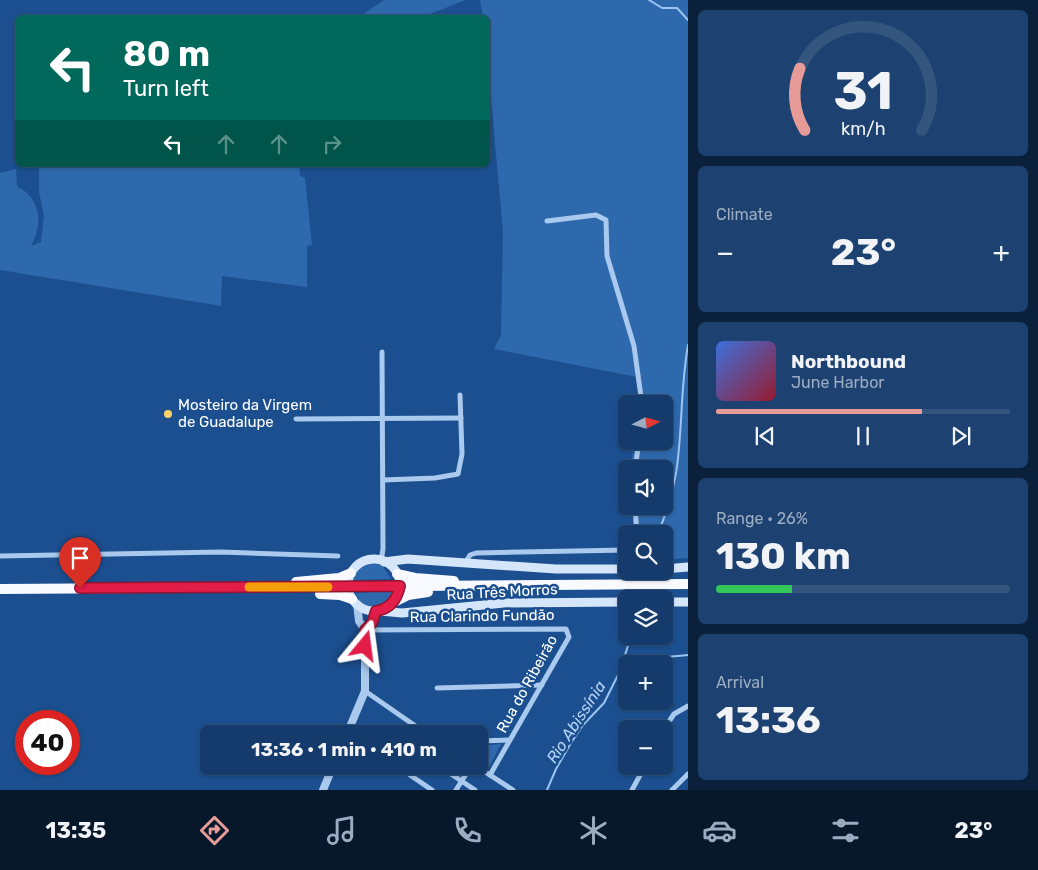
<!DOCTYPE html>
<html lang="en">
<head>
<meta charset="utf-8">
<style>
	body { margin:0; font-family:Rubik,sans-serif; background:#1d4271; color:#f1f3f6; height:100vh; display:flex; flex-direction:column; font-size:19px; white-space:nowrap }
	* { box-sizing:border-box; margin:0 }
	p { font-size:16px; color:#9dadc1 }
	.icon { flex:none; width:28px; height:28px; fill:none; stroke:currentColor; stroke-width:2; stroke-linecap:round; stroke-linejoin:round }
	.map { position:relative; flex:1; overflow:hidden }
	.panel { display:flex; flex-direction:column; gap:10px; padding:10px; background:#0b203b; width:350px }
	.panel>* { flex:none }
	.hud { position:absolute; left:15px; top:15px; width:475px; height:152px; border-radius:8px; box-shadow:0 1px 4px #0004,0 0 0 1px #33557e; background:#00695c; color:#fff; overflow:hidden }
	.needle { width:32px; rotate:84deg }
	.controls { position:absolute; left:618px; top:395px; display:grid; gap:10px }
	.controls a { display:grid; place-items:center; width:55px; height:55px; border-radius:8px; background:#143b6b; box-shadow:0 1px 4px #0004,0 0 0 1px #33557e; font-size:25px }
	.speed { position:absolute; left:15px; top:710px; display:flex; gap:10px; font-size:25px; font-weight:700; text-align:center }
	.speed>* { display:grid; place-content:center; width:65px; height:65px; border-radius:50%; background:#143b6b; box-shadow:0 1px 4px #0004,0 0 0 1px #33557e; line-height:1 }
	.speed .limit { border:8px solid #d22; background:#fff; color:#111 }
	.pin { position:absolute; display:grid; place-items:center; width:42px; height:42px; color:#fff; margin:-51px -21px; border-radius:50% 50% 50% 0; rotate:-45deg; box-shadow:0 0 5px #0007 }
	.pin .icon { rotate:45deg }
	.me { position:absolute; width:55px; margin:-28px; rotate:16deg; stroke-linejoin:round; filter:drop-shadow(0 0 4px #0008) }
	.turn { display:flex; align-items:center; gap:18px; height:105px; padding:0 25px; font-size:22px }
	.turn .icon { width:65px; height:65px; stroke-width:2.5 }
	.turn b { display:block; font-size:35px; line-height:42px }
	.lanes { display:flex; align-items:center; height:48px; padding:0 25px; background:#0003; justify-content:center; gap:25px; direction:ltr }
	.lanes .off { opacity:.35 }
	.big { font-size:38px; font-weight:700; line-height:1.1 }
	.panel .card { flex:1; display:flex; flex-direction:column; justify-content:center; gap:8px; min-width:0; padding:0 18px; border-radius:8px; background:#1d4271 }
	.panel .dial { align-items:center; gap:0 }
	.dial svg { height:130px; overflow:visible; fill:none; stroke:#33557e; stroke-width:7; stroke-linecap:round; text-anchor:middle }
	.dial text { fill:#f1f3f6; stroke:none }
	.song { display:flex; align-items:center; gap:15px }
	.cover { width:60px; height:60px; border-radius:8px; background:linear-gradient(135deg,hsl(220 70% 55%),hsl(350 70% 35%)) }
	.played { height:5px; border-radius:2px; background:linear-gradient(90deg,#e69b98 70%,#33557e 70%) }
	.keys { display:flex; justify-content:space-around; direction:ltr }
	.heat { display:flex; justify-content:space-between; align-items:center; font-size:28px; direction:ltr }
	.charge { height:8px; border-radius:4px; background:linear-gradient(90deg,#34c759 26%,#33557e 0) }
	.trip { position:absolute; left:200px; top:725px; width:288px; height:50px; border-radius:8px; background:#143b6b; box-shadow:0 1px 4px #0004,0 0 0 1px #33557e; font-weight:700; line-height:50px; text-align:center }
	.menu { display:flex; height:80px; justify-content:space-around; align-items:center; background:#08182b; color:#9dadc1 }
	.menu .icon { width:35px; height:35px }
	.menu .current { color:#e69b98 }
	.menu b { font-size:22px; color:#f1f3f6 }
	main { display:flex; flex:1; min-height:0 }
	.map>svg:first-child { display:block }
	.green { fill:#2e69ad }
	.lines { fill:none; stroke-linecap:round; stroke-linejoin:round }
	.stream { stroke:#9cc4f0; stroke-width:2 }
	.minor { stroke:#a9c9ee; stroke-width:5 }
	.tertiary { stroke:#a9c9ee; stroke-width:8 }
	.secondary { stroke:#d6e6fa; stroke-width:9 }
	.trunk { stroke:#f8faff; stroke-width:10 }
	.route-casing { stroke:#92132f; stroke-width:12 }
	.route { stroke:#e11d48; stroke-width:9 }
	.slow { stroke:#f59e0b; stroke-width:9 }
	.poi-dot { fill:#ffd166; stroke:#1b4f8f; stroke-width:2 }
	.labels { text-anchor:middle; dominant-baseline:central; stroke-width:5; stroke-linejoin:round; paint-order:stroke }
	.poi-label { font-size:15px; fill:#fff; stroke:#1b4f8f; text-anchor:start }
	.street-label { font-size:15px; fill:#fff; stroke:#1b4f8f }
	.water-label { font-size:16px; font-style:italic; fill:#b5d3f5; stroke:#1b4f8f }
</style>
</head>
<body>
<main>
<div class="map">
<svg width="688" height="790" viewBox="0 0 688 790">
	<rect width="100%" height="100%" fill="#1b4f8f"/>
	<g class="green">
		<polygon points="384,0 466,0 422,17 359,17"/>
		<polygon points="480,0 688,0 688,558 664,560 664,534 633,534 633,506 664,506 664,469 630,469 635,441 664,441 664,404 639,404 637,377 494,349 501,335 503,232 488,65 488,18 483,17"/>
		<path d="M39,165H299L300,176L305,178L312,245L307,246V287L222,276L221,306L0,270V173L16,169L17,186C20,189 24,190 27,193C43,209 40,229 31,246L41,242L44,216L39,192Z"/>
		<polygon points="368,563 382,565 391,579 352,580 356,569"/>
		<polygon points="393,591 388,604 375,608 361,603 355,593"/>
		<polygon points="501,744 489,767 479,761 479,746"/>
	</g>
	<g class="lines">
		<g class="stream">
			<polyline points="649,0 662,8 677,8 688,20"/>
			<path d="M657,534C688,471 676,414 688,345"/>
			<polyline points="637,581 638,571"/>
			<polyline points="636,599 636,588"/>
			<path d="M644,664C659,656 672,657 688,655"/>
			<polyline points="619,674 626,673"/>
			<polyline points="547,790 556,769 571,743 583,725 604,703 620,671 631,636"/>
		</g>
		<g class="minor">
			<polyline points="547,221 596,215 606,220 607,256 634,346 642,404"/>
			<polyline points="296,419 461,418"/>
			<polyline points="635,469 639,441"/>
			<polyline points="383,480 435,478 458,474 462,454 460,395"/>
			<polyline points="635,506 637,534"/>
			<polyline points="0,556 221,552 338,556"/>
			<polyline points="381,561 383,549 382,352"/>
			<polyline points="465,563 470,555 476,553 626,550"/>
			<polyline points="365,630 566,629 569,637 490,775"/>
			<polyline points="437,688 542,685"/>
			<polyline points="365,691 427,734"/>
			<polyline points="664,729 674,714 688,706"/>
			<polyline points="479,741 510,740"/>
			<polyline points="439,766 475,790"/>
			<polyline points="476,766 513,790"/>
			<polyline points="410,775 432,790"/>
			<polyline points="456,790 471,766"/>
			<polyline points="632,790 645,766"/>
			<polyline points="672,790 688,774"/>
		</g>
		<g class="tertiary">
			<polyline points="357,604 359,621 365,630"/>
			<polyline points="365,630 372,623 376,611"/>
			<polyline points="347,734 365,691 365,630"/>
			<polyline points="323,790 333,766"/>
		</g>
		<g class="secondary">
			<circle cx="374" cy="585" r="26"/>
			<polyline points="384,562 408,559 556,569 626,569"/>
			<polyline points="664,569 688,567"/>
			<polyline points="664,602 688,602"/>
			<polyline points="380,611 402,613 504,603 626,602"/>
		</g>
		<g class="trunk">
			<polyline points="397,574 415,578 454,581"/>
			<polyline points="296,582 339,578 351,573"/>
			<polyline points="0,589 688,584"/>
			<polyline points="320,594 340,595 352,599"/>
			<polyline points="394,602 408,595 428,592"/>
		</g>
	</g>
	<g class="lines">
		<defs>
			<path id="route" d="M80,588L400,586C397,600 390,609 376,611L372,623L365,630V646"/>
		</defs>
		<use href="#route" class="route-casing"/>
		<use href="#route" class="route"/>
		<polyline class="slow" points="249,587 328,587"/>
	</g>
	<circle class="poi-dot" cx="168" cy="414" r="5"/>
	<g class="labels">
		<g class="poi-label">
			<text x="178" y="405">Mosteiro da Virgem<tspan x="178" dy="17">de Guadalupe</tspan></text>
		</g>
		<g class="street-label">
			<text transform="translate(502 592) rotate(-3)">Rua Três Morros</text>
			<text transform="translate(482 616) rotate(-1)">Rua Clarindo Fundão</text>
			<text transform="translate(527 684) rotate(-61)">Rua do Ribeirão</text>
		</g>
		<g class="water-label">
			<text transform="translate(576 722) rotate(-57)">Rio Abissínia</text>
		</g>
	</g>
</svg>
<div class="controls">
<a><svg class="needle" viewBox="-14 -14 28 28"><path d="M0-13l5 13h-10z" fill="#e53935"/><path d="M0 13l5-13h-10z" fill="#9dadc1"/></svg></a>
<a><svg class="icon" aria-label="sound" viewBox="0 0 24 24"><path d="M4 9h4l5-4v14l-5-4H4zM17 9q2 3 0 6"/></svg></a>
<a><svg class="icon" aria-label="search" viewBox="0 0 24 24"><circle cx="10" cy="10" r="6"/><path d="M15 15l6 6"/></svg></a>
<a><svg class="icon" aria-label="layers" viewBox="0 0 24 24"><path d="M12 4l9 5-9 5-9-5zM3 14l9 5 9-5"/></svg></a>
<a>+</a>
<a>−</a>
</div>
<div class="speed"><div class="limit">40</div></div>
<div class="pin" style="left:80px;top:588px;background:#d93025"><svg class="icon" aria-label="arrive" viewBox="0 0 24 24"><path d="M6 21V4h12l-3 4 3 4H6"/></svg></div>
<svg class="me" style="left:365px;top:646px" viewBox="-20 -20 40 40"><path d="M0-17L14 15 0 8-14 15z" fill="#e11d48" stroke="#fff" stroke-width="4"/></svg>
<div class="trip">13:36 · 1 min · 410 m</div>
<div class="hud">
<div class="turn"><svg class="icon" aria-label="left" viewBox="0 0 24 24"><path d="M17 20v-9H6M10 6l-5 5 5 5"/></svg><div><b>80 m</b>Turn left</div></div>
<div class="lanes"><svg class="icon" aria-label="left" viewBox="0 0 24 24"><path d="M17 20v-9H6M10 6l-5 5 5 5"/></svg><svg class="icon off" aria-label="ahead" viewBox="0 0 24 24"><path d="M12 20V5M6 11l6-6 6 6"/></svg><svg class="icon off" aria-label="ahead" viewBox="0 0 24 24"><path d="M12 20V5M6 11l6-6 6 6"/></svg><svg class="icon off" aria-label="right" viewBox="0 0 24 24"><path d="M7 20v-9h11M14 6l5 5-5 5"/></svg></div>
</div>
</div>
<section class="panel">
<div class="card dial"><svg viewBox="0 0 100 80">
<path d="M14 69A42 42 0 1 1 86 69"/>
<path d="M14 69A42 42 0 0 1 11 31" stroke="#e69b98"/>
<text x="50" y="56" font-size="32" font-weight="700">31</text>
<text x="50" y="72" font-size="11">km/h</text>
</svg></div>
<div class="card"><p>Climate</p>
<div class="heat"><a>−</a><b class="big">23°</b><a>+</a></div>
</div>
<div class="card">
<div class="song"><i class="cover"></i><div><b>Northbound</b><p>June Harbor</p></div></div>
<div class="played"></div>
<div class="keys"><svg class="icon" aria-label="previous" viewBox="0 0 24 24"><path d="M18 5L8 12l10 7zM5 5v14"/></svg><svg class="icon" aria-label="pause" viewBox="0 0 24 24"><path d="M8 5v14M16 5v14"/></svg><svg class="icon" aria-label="next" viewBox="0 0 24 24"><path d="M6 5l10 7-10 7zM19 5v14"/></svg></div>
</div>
<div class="card"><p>Range · 26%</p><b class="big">130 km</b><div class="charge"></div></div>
<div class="card"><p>Arrival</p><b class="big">13:36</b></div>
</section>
</main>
<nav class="menu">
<b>13:35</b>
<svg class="icon current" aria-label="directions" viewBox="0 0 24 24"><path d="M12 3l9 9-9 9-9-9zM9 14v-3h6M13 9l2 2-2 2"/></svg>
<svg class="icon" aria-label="music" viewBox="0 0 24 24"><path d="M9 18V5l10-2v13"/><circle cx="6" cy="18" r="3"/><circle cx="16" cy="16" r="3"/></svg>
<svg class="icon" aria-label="phone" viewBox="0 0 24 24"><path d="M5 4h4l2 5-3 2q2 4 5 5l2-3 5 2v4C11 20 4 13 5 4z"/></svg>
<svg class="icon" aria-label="climate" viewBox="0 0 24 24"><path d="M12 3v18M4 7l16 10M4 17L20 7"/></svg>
<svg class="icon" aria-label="car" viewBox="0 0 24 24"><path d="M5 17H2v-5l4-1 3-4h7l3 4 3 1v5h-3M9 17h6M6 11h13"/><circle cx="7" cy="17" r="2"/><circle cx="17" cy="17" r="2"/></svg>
<svg class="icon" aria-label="filters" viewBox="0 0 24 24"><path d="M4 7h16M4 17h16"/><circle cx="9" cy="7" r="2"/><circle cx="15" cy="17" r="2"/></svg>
<b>23°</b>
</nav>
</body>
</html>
